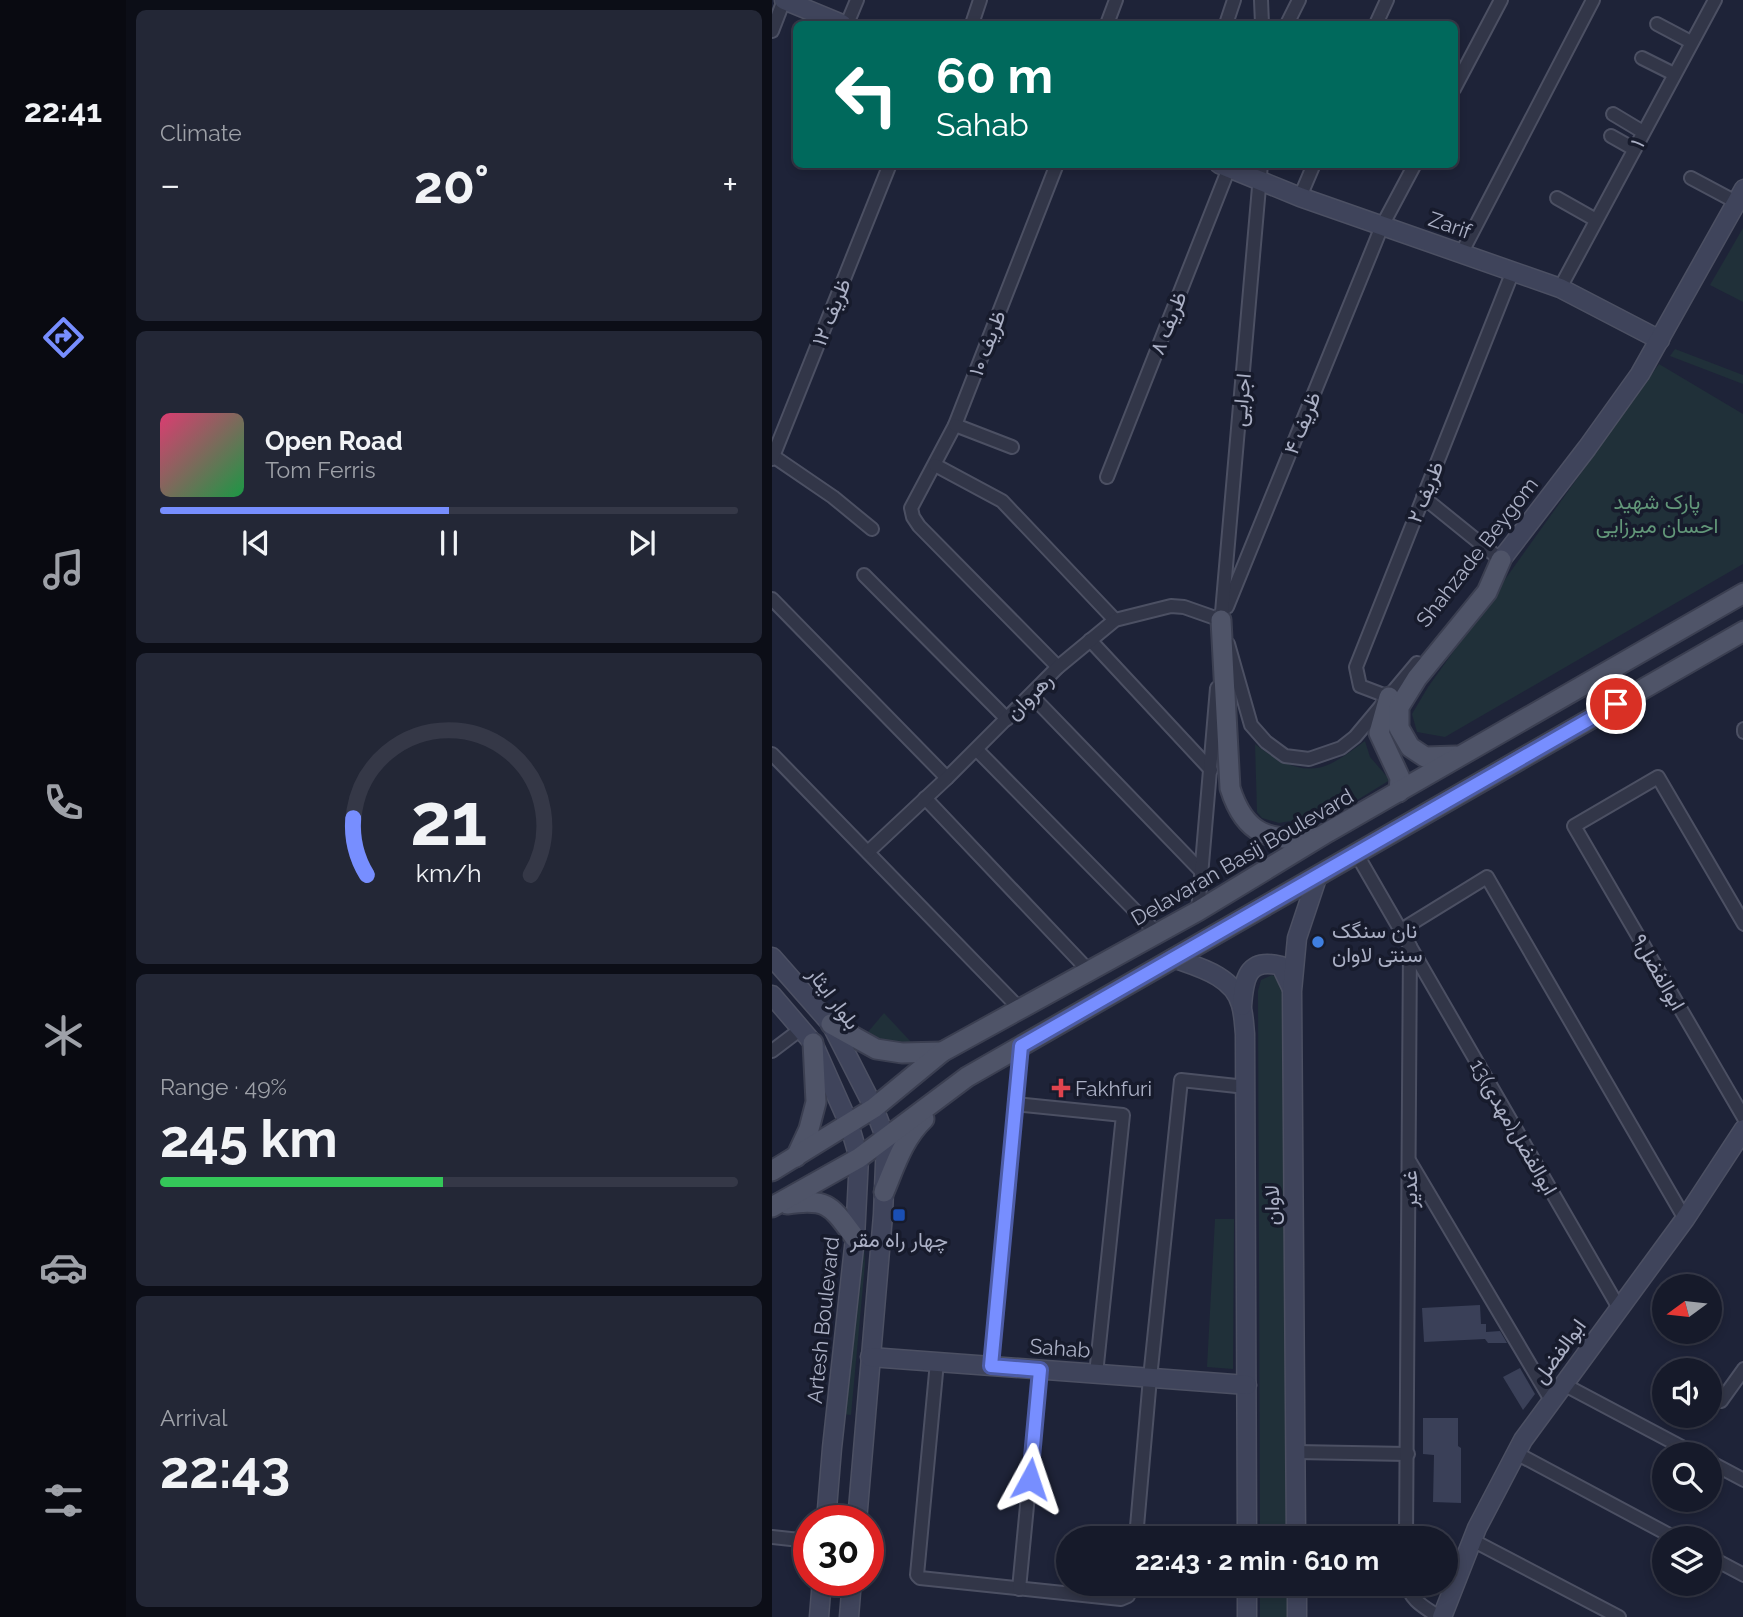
<!DOCTYPE html>
<html lang="en">
<head>
<meta charset="utf-8">
<style>
	body { margin:0; font-family:Raleway,Vazirmatn,sans-serif; background:#232736; color:#f1f3f6; height:100vh; display:flex; flex-direction:column; font-size:26px; white-space:nowrap }
	* { box-sizing:border-box; margin:0 }
	p { font-size:23px; color:#9ea1a8 }
	.icon { flex:none; width:38px; height:38px; fill:none; stroke:currentColor; stroke-width:2; stroke-linecap:round; stroke-linejoin:round }
	.map { position:relative; flex:1; overflow:hidden }
	.details { display:flex; flex-direction:column; gap:10px; padding:10px; background:#0c0e17; width:646px }
	.details>* { flex:none }
	.top-card { position:absolute; left:21px; top:21px; width:665px; height:147px; border-radius:10px; box-shadow:0 4px 10px #0003,0 0 0 2px #353847; background:#00695c; color:#fff; overflow:hidden }
	.needle { width:46px; rotate:255deg }
	.tools { position:absolute; left:880px; top:1274px; display:grid; gap:14px }
	.tools a { display:grid; place-items:center; width:70px; height:70px; border-radius:50%; background:#161a2a; box-shadow:0 4px 10px #0003,0 0 0 2px #353847; font-size:35px }
	.speed { position:absolute; left:21px; top:1505px; display:flex; gap:14px; font-size:35px; font-weight:700; text-align:center }
	.speed>* { display:grid; place-content:center; width:91px; height:91px; border-radius:50%; background:#161a2a; box-shadow:0 4px 10px #0003,0 0 0 2px #353847; line-height:1 }
	.speed .limit { border:10px solid #d22; background:#fff; color:#111 }
	.pin { position:absolute; display:grid; place-items:center; width:60px; height:60px; color:#fff; margin:-30px; border:4px solid #fff; border-radius:50%; box-shadow:0 2px 7px #0007 }
	.me { position:absolute; width:77px; margin:-38px; rotate:5deg; stroke-linejoin:round; filter:drop-shadow(0 0 5px #0008) }
	.turn { display:flex; align-items:center; gap:24px; height:147px; padding:0 28px; font-size:32px }
	.turn .icon { width:91px; height:91px; stroke-width:2.5 }
	.turn b { display:block; font-size:49px; line-height:60px }
	.big { font-size:52px; font-weight:700; line-height:1.1 }
	.details .tile { flex:1; display:flex; flex-direction:column; justify-content:center; gap:10px; min-width:0; padding:0 24px; border-radius:10px; background:#232736 }
	.details .dial { align-items:center; gap:0 }
	.dial svg { height:182px; overflow:visible; fill:none; stroke:#353847; stroke-width:7; stroke-linecap:round; text-anchor:middle }
	.dial text { fill:#f1f3f6; stroke:none }
	.song { display:flex; align-items:center; gap:21px }
	.cover { width:84px; height:84px; border-radius:10px; background:linear-gradient(135deg,hsl(340 70% 55%),hsl(140 70% 35%)) }
	.played { height:7px; border-radius:4px; background:linear-gradient(90deg,#778eff 50%,#353847 50%) }
	.keys { display:flex; justify-content:space-around; direction:ltr }
	.heat { display:flex; justify-content:space-between; align-items:center; font-size:38px; direction:ltr }
	.charge { height:10px; border-radius:5px; background:linear-gradient(90deg,#34c759 49%,#353847 0) }
	.trip { position:absolute; left:284px; top:1526px; width:402px; height:70px; border-radius:35px; background:#161a2a; box-shadow:0 4px 10px #0003,0 0 0 2px #353847; font-weight:700; line-height:70px; text-align:center }
	main { display:flex; flex:1; min-height:0 }
	.dock { display:flex; flex-direction:column; width:126px; justify-content:space-around; align-items:center; background:#090a11; color:#9ea1a8 }
	.dock .icon { width:49px; height:49px }
	.dock .active { color:#778eff }
	.dock b { font-size:32px; color:#f1f3f6 }
	.map>svg:first-child { display:block }
	.green { fill:#203039 }
	.building { fill:#3a4058 }
	.lines { fill:none; stroke-linecap:round; stroke-linejoin:round }
	.street-casing { stroke:#4c5063; stroke-width:16 }
	.secondary-casing { stroke:#4c5063; stroke-width:21 }
	.primary-casing { stroke:#3b3f51; stroke-width:23 }
	.street { stroke:#323648; stroke-width:12 }
	.secondary { stroke:#3f445b; stroke-width:18 }
	.primary { stroke:#4f5468; stroke-width:19 }
	.route-casing { stroke:#4d5ca6; stroke-width:18 }
	.route { stroke:#778eff; stroke-width:12 }
	.shop-dot { fill:#3f7fe0; stroke:#171b2c; stroke-width:2.5 }
	.health-dot { fill:#e0444e; stroke:#171b2c; stroke-width:2.5 }
	.transit-dot { fill:#1a4fb4; stroke:#171b2c; stroke-width:2.5 }
	.labels { text-anchor:middle; dominant-baseline:central; stroke-width:7; stroke-linejoin:round; paint-order:stroke }
	.street-label { font-size:21px; fill:#abb0c5; stroke:#171b2c }
	.park-label { font-size:21px; fill:#629779; stroke:#171b2c }
	.poi-label { font-size:21px; fill:#abb0c5; stroke:#171b2c; text-anchor:start }
</style>
</head>
<body>
<main>
<nav class="dock">
<b>22:41</b>
<svg class="icon active" aria-label="directions" viewBox="0 0 24 24"><path d="M12 3l9 9-9 9-9-9zM9 14v-3h6M13 9l2 2-2 2"/></svg>
<svg class="icon" aria-label="music" viewBox="0 0 24 24"><path d="M9 18V5l10-2v13"/><circle cx="6" cy="18" r="3"/><circle cx="16" cy="16" r="3"/></svg>
<svg class="icon" aria-label="phone" viewBox="0 0 24 24"><path d="M5 4h4l2 5-3 2q2 4 5 5l2-3 5 2v4C11 20 4 13 5 4z"/></svg>
<svg class="icon" aria-label="climate" viewBox="0 0 24 24"><path d="M12 3v18M4 7l16 10M4 17L20 7"/></svg>
<svg class="icon" aria-label="car" viewBox="0 0 24 24"><path d="M5 17H2v-5l4-1 3-4h7l3 4 3 1v5h-3M9 17h6M6 11h13"/><circle cx="7" cy="17" r="2"/><circle cx="17" cy="17" r="2"/></svg>
<svg class="icon" aria-label="filters" viewBox="0 0 24 24"><path d="M4 7h16M4 17h16"/><circle cx="9" cy="7" r="2"/><circle cx="15" cy="17" r="2"/></svg>
</nav>
<section class="details">
<div class="tile"><p>Climate</p>
<div class="heat"><a>−</a><b class="big">20°</b><a>+</a></div>
</div>
<div class="tile">
<div class="song"><i class="cover"></i><div><b>Open Road</b><p>Tom Ferris</p></div></div>
<div class="played"></div>
<div class="keys"><svg class="icon" aria-label="previous" viewBox="0 0 24 24"><path d="M18 5L8 12l10 7zM5 5v14"/></svg><svg class="icon" aria-label="pause" viewBox="0 0 24 24"><path d="M8 5v14M16 5v14"/></svg><svg class="icon" aria-label="next" viewBox="0 0 24 24"><path d="M6 5l10 7-10 7zM19 5v14"/></svg></div>
</div>
<div class="tile dial"><svg viewBox="0 0 100 80">
<path d="M14 69A42 42 0 1 1 86 69"/>
<path d="M14 69A42 42 0 0 1 8 44" stroke="#778eff"/>
<text x="50" y="56" font-size="32" font-weight="700">21</text>
<text x="50" y="72" font-size="11">km/h</text>
</svg></div>
<div class="tile"><p>Range · 49%</p><b class="big">245 km</b><div class="charge"></div></div>
<div class="tile"><p>Arrival</p><b class="big">22:43</b></div>
</section>
<div class="map">
<svg width="972" height="1617" viewBox="0 0 972 1617">
	<rect width="100%" height="100%" fill="#1e2338"/>
	<g class="green">
		<polygon points="971,228 971,302 938,285"/>
		<polygon points="903,349 971,375 971,384 898,356"/>
		<polygon points="887,364 971,414 971,564 673,737 645,732 640,714 656,687"/>
		<path d="M593,741L598,757L618,780L564,813L507,823L490,818L485,812L483,744C504,760 532,778 560,763C572,757 583,748 593,741Z"/>
		<polygon points="500,975 510,979 514,991 519,1538 488,1538 486,991 489,980"/>
		<polygon points="112,1013 139,1042 136,1045 116,1043 96,1032"/>
		<polygon points="93,1175 96,1180 91,1220 93,1264 79,1415 71,1414"/>
		<polygon points="443,1219 462,1219 461,1369 435,1367"/>
		<rect x="488" y="1584" width="31" height="33"/>
	</g>
	<g class="building">
		<polygon points="708,1305 709,1324 714,1324 714,1332 728,1331 735,1343 716,1343 713,1339 652,1342 650,1308"/>
		<polygon points="748,1368 763,1394 751,1410 731,1377"/>
		<polygon points="651,1418 686,1418 686,1446 689,1448 689,1503 661,1502 662,1455 651,1454"/>
	</g>
	<g class="lines">
		<defs>
			<g id="street">
				<polyline points="489,0 490,24"/>
				<polyline points="75,24 85,0"/>
				<polyline points="200,24 208,0"/>
				<polyline points="335,24 344,0"/>
				<polyline points="454,24 462,0"/>
				<polyline points="515,24 527,0"/>
				<polyline points="604,24 615,0"/>
				<polyline points="885,24 919,42"/>
				<polyline points="0,31 12,0"/>
				<polyline points="870,58 902,74"/>
				<polyline points="682,89 729,0"/>
				<polyline points="841,114 871,132"/>
				<polyline points="839,136 862,149"/>
				<polyline points="285,164 183,425 139,508 141,517 147,526 286,667"/>
				<polyline points="919,178 964,202"/>
				<polyline points="528,197 542,164"/>
				<polyline points="785,198 824,220"/>
				<polyline points="689,254 821,0"/>
				<polyline points="788,288 943,0"/>
				<polyline points="183,425 240,447"/>
				<polyline points="1,456 61,497 100,529"/>
				<polyline points="0,459 118,164"/>
				<polyline points="163,465 230,501 343,620"/>
				<polyline points="335,477 457,168"/>
				<polyline points="651,497 729,560 726,564"/>
				<polyline points="92,575 235,719"/>
				<polyline points="0,599 175,778"/>
				<polyline points="455,607 610,226 643,164"/>
				<polyline points="449,624 489,164"/>
				<polyline points="318,640 439,770"/>
				<polyline points="456,644 479,725 494,742 513,756 537,759 569,748 583,737 645,663"/>
				<polyline points="259,695 430,872"/>
				<polyline points="617,697 588,686 584,667 741,271"/>
				<polyline points="972,729 972,732"/>
				<polyline points="205,750 385,933"/>
				<polyline points="0,754 248,1009"/>
				<polyline points="153,798 317,971"/>
				<polyline points="96,852 175,778 286,667 343,620 399,606 412,607 449,620"/>
				<polyline points="584,853 847,1308"/>
				<polyline points="426,911 445,688"/>
				<polyline points="972,924 886,777 802,826 972,1118"/>
				<polyline points="629,930 715,877 913,1219"/>
				<polyline points="0,1051 29,1029"/>
				<polyline points="243,1104 351,1115 324,1374"/>
				<polyline points="638,1162 779,1400"/>
				<polyline points="165,1362 145,1575 148,1578 349,1599 356,1596 360,1584"/>
				<polyline points="219,1366 249,1046"/>
				<polyline points="791,1384 923,1454"/>
				<polyline points="949,1401 972,1369"/>
				<polyline points="524,1452 636,1454"/>
				<polyline points="744,1453 903,1538"/>
				<polyline points="938,1462 972,1480"/>
				<polyline points="0,1537 37,1541"/>
				<polyline points="364,1538 378,1378 409,1080 474,1087"/>
				<polyline points="634,1538 638,946"/>
				<polyline points="700,1540 847,1617"/>
				<polyline points="938,1557 972,1575"/>
				<path d="M636,1584C637,1600 654,1608 667,1617"/>
				<polyline points="247,1589 268,1370"/>
			</g>
			<g id="secondary">
				<polyline points="12,0 70,24"/>
				<polyline points="447,164 528,197 788,288 888,340"/>
				<polyline points="729,560 815,448 868,374 972,189"/>
				<polyline points="0,957 59,1024 102,1108 114,1139 111,1215 85,1521"/>
				<path d="M401,958C426,967 462,976 469,1005C472,1015 472,1025 473,1034L475,1538"/>
				<polyline points="0,995 41,1043 77,1124 87,1158 83,1238 60,1448 54,1521"/>
				<path d="M470,1006C472,979 475,957 509,966L519,987"/>
				<polyline points="98,1357 475,1385"/>
				<polyline points="524,1538 520,991 525,938 546,875"/>
				<polyline points="475,1584 475,1617"/>
				<polyline points="525,1584 525,1617"/>
				<polyline points="47,1617 50,1580"/>
				<polyline points="77,1617 80,1580"/>
				<polyline points="670,1617 705,1528 751,1440 913,1219 972,1129"/>
			</g>
			<g id="primary">
				<path d="M449,620L458,788C473,836 498,842 545,837"/>
				<polyline points="617,697 607,733 628,778 627,792"/>
				<polyline points="684,756 653,757 638,747 627,728 627,707 645,678 715,592 729,560"/>
				<polyline points="59,1024 104,1049 130,1053 170,1052"/>
				<polyline points="24,1157 37,1129 44,1102 41,1043"/>
				<polyline points="0,1171 102,1108 170,1052 426,911 556,832 972,593"/>
				<path d="M112,1192C123,1166 131,1139 152,1119"/>
				<path d="M15,1204C57,1198 59,1206 83,1238"/>
				<polyline points="0,1207 87,1158 195,1077 972,631"/>
			</g>
		</defs>
		<use href="#street" class="street-casing"/>
		<use href="#secondary" class="secondary-casing"/>
		<use href="#primary" class="primary-casing"/>
		<use href="#street" class="street"/>
		<use href="#secondary" class="secondary"/>
		<use href="#primary" class="primary"/>
	</g>
	<g class="lines">
		<defs>
			<polyline id="route" points="258,1479 268,1370 219,1366 249,1046 844,704"/>
		</defs>
		<use href="#route" class="route-casing"/>
		<use href="#route" class="route"/>
	</g>
	<circle class="shop-dot" cx="546" cy="942" r="7"/>
	<path class="health-dot" d="M285.5 1077.5h7v7h7v7h-7v7h-7v-7h-7v-7h7z"/>
	<rect class="transit-dot" x="120" y="1208" width="14" height="14" rx="3.5"/>
	<g class="labels">
		<g class="street-label">
			<text transform="translate(865 143) rotate(-62)">۱</text>
			<text transform="translate(678 225) rotate(19)">Zarif</text>
			<text transform="translate(59 312) rotate(-68)">ظریف ۱۲</text>
			<text transform="translate(396 323) rotate(-68)">ظریف ۸</text>
			<text transform="translate(215 343) rotate(-69)">ظریف ۱۰</text>
			<text transform="translate(469 400) rotate(-85)">اجرایی</text>
			<text transform="translate(530 423) rotate(-68)">ظریف ۴</text>
			<text transform="translate(653 492) rotate(-68)">ظریف ۲</text>
			<text transform="translate(705 552) rotate(-52)">Shahzade Beygom</text>
			<text transform="translate(257 696) rotate(-45)">رهروان</text>
			<text transform="translate(470 857) rotate(-30)">Delavaran Basij Boulevard</text>
			<text transform="translate(887 972) rotate(60)">ابوالفضل۹</text>
			<text transform="translate(62 998) rotate(53)">بلوار ایثار</text>
			<text transform="translate(742 1127) rotate(60)">13ابوالفضل(مهدی)</text>
			<text transform="translate(637 1189) rotate(-90)">غدیر</text>
			<text transform="translate(499 1205) rotate(-90)">لاوان</text>
			<text transform="translate(51 1320) rotate(-84)">Artesh Boulevard</text>
			<text transform="translate(288 1348) rotate(4)">Sahab</text>
			<text transform="translate(787 1351) rotate(-54)">ابوالفضل</text>
		</g>
		<g class="park-label">
			<text x="885" y="501">پارک شهید<tspan x="885" dy="24">احسان میرزایی</tspan></text>
		</g>
		<g class="poi-label">
			<text x="560" y="930">نان سنگک<tspan x="560" dy="24">سنتی لاوان</tspan></text>
			<text x="303" y="1088">Fakhfuri</text>
			<text x="127" y="1239" text-anchor="middle">چهار راه مقر‍</text>
		</g>
	</g>
</svg>
<div class="tools">
<a><svg class="needle" viewBox="-14 -14 28 28"><path d="M0-13l5 13h-10z" fill="#e53935"/><path d="M0 13l5-13h-10z" fill="#9ea1a8"/></svg></a>
<a><svg class="icon" aria-label="sound" viewBox="0 0 24 24"><path d="M4 9h4l5-4v14l-5-4H4zM17 9q2 3 0 6"/></svg></a>
<a><svg class="icon" aria-label="search" viewBox="0 0 24 24"><circle cx="10" cy="10" r="6"/><path d="M15 15l6 6"/></svg></a>
<a><svg class="icon" aria-label="layers" viewBox="0 0 24 24"><path d="M12 4l9 5-9 5-9-5zM3 14l9 5 9-5"/></svg></a>
</div>
<div class="speed"><div class="limit">30</div></div>
<div class="pin" style="left:844px;top:704px;background:#d93025"><svg class="icon" aria-label="arrive" viewBox="0 0 24 24"><path d="M6 21V4h12l-3 4 3 4H6"/></svg></div>
<svg class="me" style="left:258px;top:1479px" viewBox="-20 -20 40 40"><path d="M0-17L14 15 0 8-14 15z" fill="#778eff" stroke="#fff" stroke-width="4"/></svg>
<div class="trip">22:43 · 2 min · 610 m</div>
<div class="top-card">
<div class="turn"><svg class="icon" aria-label="left" viewBox="0 0 24 24"><path d="M17 20v-9H6M10 6l-5 5 5 5"/></svg><div><b>60 m</b>Sahab</div></div>
</div>
</div>
</main>
</body>
</html>
